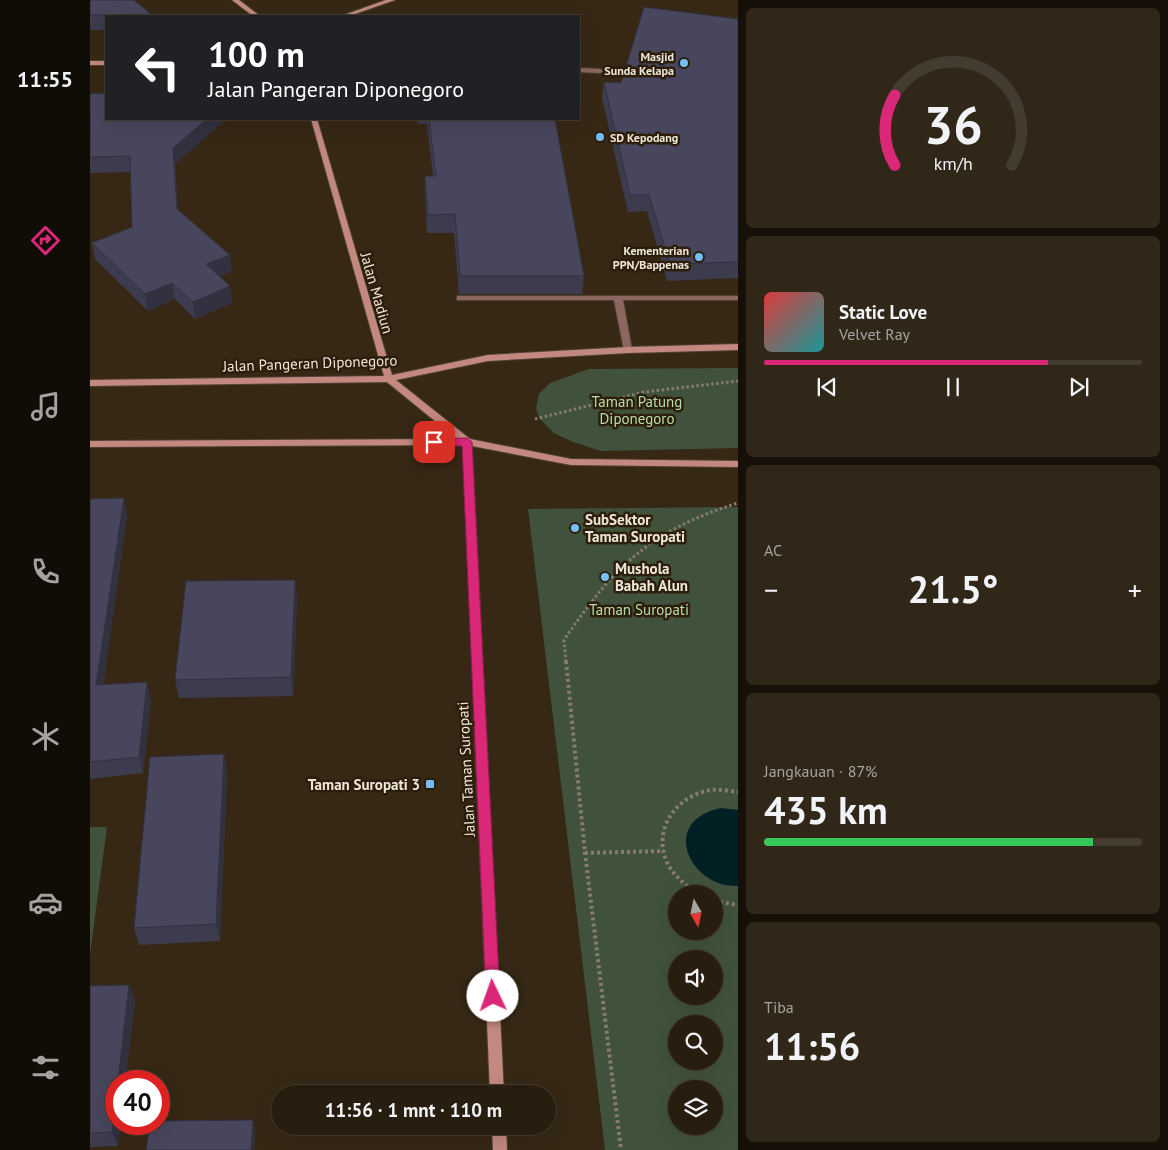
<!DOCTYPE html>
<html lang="id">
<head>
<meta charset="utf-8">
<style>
	body { margin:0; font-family:"PT Sans",sans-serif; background:#302719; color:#f1f3f6; height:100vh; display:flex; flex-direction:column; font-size:19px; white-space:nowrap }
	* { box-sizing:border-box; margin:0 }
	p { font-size:16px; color:#a5a29f }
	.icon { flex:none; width:28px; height:28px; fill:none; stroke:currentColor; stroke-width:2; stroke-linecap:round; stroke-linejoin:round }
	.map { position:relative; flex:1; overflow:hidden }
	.drawer { display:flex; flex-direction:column; gap:8px; padding:8px; background:#161009; width:430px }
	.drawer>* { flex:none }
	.banner { position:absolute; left:15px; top:15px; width:475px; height:105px; border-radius:0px; box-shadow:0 5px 20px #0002,0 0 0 1px #443c30; background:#202124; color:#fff; overflow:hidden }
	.needle { width:32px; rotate:171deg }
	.tools { position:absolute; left:578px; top:885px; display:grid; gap:10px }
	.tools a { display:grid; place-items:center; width:55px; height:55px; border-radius:50%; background:#281e10; box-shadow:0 5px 20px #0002,0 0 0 1px #443c30; font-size:25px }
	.speed { position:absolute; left:15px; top:1070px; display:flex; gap:10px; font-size:25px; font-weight:700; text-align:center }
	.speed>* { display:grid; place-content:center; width:65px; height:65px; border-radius:50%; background:#281e10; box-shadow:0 5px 20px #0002,0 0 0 1px #443c30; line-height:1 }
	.speed .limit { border:8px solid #d22; background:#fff; color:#111 }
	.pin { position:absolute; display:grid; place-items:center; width:42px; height:42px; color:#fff; margin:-21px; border-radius:10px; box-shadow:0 2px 8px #0006 }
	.me { position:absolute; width:55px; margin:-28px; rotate:357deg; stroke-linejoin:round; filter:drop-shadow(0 0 4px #0008) }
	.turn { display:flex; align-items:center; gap:18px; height:105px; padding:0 20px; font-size:22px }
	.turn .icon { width:65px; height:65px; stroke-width:2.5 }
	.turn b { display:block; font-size:35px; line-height:42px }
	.big { font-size:38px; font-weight:700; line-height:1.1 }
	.drawer .card { flex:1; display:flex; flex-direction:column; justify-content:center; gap:8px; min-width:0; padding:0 18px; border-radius:8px; background:#302719 }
	.drawer .dial { align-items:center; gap:0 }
	.dial svg { height:130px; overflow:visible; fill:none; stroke:#443c30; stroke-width:7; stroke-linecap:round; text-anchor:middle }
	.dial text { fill:#f1f3f6; stroke:none }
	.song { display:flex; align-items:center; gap:15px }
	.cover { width:60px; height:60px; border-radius:8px; background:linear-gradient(135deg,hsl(0 70% 55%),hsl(180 70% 35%)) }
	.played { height:5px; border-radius:2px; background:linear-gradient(90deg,#db2777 75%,#443c30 75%) }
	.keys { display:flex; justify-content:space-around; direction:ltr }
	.heat { display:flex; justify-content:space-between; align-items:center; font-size:28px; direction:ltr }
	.charge { height:8px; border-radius:4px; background:linear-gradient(90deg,#34c759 87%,#443c30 0) }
	.trip { position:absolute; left:181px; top:1085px; width:285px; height:50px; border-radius:25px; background:#281e10; box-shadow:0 5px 20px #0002,0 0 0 1px #443c30; font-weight:700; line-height:50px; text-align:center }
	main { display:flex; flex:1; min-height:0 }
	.tabs { display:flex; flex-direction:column; width:90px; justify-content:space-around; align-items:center; background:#100c06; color:#a5a29f }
	.tabs .icon { width:35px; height:35px }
	.tabs .on { color:#db2777 }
	.tabs b { font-size:22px; color:#f1f3f6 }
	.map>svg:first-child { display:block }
	.green { fill:#41523c; fill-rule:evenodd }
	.water { fill:#002024 }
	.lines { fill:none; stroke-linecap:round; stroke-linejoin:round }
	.lane-casing { stroke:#504331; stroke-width:2 }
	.secondary-casing { stroke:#504331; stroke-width:2 }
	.path-far1 { stroke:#877b6b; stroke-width:3; stroke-dasharray:2.5 2.5; stroke-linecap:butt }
	.path { stroke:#877b6b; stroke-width:4; stroke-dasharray:3 3; stroke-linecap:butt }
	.lane { fill:#8c6762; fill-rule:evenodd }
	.secondary { fill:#c38981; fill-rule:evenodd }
	.wall { fill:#3d3c4f }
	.shaded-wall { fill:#323140 }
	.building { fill:#47465c; stroke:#323140 }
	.route { fill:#db2777; stroke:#8e194d }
	.poi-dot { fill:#74c0f6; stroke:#2c1e0b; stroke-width:2 }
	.labels { text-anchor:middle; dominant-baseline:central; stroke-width:5; stroke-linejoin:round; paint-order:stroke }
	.far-poi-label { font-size:12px; font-weight:bold; fill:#efe6da; stroke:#2c1e0b; text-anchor:end }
	.street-label { font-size:15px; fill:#efe6da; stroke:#2c1e0b }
	.park-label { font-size:15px; fill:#b9dead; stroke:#2c1e0b }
	.poi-label { font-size:15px; font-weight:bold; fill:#efe6da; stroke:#2c1e0b; text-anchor:start }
</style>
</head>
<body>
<main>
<nav class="tabs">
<b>11:55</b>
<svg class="icon on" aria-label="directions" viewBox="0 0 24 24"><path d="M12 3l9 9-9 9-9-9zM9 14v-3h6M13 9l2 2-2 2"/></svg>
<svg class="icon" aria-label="music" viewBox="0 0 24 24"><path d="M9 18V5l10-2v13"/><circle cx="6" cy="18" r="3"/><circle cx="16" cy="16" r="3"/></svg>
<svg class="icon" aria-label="phone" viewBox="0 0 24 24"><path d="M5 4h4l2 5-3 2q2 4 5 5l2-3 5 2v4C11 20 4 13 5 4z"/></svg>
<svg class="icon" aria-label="climate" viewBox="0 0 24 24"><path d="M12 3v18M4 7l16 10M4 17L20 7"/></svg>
<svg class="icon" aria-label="car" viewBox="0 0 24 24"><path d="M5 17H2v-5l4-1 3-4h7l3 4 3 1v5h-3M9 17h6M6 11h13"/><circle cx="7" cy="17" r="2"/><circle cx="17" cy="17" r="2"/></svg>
<svg class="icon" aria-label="filters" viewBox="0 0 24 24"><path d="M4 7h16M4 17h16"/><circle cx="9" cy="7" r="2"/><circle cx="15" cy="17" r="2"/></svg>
</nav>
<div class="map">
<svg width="648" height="1150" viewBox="0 0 648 1150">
	<rect width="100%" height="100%" fill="#362815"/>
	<g class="green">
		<polygon points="648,368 648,448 511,451 483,442 464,433 449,418 446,408 449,394 460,383 499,369"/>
		<path d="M648,507V1150H515L438,509ZM586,894H624V931H586ZM586,959H624V996H586ZM586,1024H624V1061H586ZM586,1089H624V1126H586Z"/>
		<polygon points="0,827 17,827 0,954"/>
	</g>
	<path class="water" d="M631,808L648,810V886C600,888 568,821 631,808Z"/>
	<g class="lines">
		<defs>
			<g id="lane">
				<polygon points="489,68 510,69 513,71 510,73 489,72"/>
				<polygon points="367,296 648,296 648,300 533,300 542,350 538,353 534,350 524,300 367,300"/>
			</g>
			<g id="secondary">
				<polygon points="142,0 149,0 170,16 163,16"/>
				<polygon points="296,0 305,0 259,16 251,16"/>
				<rect x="0" y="61" width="16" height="4"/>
				<polygon points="221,119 227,119 302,375 398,355 538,347 648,344 648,350 538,353 398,361 306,380 380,439 481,459 648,461 648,467 481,465 382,446 414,1094 400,1094 373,445 0,447 0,441 367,439 297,382 0,386 0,380 294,376"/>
				<polygon points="402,1126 416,1126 417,1150 403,1150"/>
			</g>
		</defs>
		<use href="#lane" class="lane-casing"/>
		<use href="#secondary" class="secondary-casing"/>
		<g class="path-far1">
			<polyline points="445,419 554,392 648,381"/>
			<path d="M476,662L474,640C524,566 561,530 648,503"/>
		</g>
		<g class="path">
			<polyline points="476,661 495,853 531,1150"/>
			<polyline points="495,853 573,851"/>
			<path d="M607,894C595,884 582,875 576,860C563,827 588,795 621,790C629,789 640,791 648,792"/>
			<polyline points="624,901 648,905"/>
		</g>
		<use href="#lane" class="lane"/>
		<use href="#secondary" class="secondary"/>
	</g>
	<g class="wall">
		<polygon points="0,0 61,14 61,16 16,16 16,30 0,30"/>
		<polygon points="648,19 648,278 577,281 557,211 538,212 512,98 514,82 531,83"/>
		<polygon points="0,94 85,164 88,210 142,271 129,276 142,303 105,319 85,299 58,311 5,259 2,243 42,227 40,172 0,173"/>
		<polygon points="327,119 465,119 494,276 492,294 369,294 364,233 337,233 335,194 335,176 343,176 337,124 328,124"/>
		<polygon points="0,499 37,515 13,685 61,699 53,773 0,779"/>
		<polygon points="205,580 207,599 203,696 89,698 85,680"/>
		<polygon points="134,754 137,773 130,941 49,945 44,928"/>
		<polygon points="39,985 45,1001 35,1081 26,1081 28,1146 0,1147 0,986"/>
	</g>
	<g class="shaded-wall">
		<polygon points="117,119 137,119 85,164 89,225 87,209 83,148"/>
		<polygon points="140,255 142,271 118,281 116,264"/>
		<polygon points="82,283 85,299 58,311 55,294"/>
		<polygon points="140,286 142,303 105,319 103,302"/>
		<polygon points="34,498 37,515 11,702 6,685"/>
		<polygon points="205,580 207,599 203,696 201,677"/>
		<polygon points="57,682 61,699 53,773 49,757"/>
		<polygon points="134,754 137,773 130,941 126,924"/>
		<polygon points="39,985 45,1001 35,1081 28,1081"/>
		<polygon points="26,1093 26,1124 31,1124 28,1146 22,1132"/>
		<polygon points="163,1120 165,1131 164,1150 161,1150"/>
	</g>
	<g class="building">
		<polygon points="0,0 44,0 61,14 0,15"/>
		<polygon points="554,7 648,19 648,262 580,264 559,195 540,195 514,82 531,83"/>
		<polygon points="16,93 16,119 117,119 83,148 87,209 140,255 116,264 140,286 103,302 82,283 55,294 2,243 42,227 40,156 0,157 0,94"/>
		<polygon points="339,119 465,119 494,276 370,276 365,214 338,215 335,176 346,176"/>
		<polygon points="34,498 6,685 57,682 49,757 0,762 0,499"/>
		<polygon points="205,580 201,677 85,680 96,581"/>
		<polygon points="134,754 126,924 44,928 60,757"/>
		<polygon points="39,985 28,1081 26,1081 26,1093 22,1132 0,1133 0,986"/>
		<polygon points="163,1120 161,1150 56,1150 60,1124 69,1124 69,1121"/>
	</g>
	<polygon class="route" points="377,438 382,442 410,996 408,1000 403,1002 398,1000 396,996 372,446 344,446 338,442 344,439"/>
	<g class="poi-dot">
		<circle cx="594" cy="63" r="5"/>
		<circle cx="510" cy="137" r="5"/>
		<circle cx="609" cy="257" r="5"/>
		<circle cx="485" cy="528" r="5"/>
		<circle cx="515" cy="577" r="5"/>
		<rect x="335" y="779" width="10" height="10" rx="2.5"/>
	</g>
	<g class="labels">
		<g class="far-poi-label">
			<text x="584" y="56">Masjid<tspan x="584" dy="14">Sunda Kelapa</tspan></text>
			<text x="520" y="137" text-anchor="start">SD Kepodang</text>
			<text x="599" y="250">Kementerian<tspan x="599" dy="14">PPN/Bappenas</tspan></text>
		</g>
		<g class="street-label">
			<text transform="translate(287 293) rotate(74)">Jalan Madiun</text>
			<text transform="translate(220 363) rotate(-2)">Jalan Pangeran Diponegoro</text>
			<text transform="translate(376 769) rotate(-93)">Jalan Taman Suropati</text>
		</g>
		<g class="park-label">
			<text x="547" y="401">Taman Patung<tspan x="547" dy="17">Diponegoro</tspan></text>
			<text x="549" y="609">Taman Suropati</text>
		</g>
		<g class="poi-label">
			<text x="495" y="519">SubSektor<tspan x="495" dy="17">Taman Suropati</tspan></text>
			<text x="525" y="568">Mushola<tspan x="525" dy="17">Babah Alun</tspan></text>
			<text x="330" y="784" text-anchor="end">Taman Suropati 3</text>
		</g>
	</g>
</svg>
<div class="tools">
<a><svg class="needle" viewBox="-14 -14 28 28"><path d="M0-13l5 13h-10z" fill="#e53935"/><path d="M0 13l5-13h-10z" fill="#a5a29f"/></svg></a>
<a><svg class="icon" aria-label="sound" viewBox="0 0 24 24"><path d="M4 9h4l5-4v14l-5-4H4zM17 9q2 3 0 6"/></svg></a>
<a><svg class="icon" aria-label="search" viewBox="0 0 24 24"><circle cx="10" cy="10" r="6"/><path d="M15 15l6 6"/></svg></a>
<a><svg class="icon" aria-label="layers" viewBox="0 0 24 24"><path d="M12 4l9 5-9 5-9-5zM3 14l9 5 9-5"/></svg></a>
</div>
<div class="speed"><div class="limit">40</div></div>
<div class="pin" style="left:344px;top:442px;background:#d93025"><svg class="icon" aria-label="arrive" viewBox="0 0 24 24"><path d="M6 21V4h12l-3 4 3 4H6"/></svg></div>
<svg class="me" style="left:403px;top:996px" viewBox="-20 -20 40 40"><circle r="19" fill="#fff"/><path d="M0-13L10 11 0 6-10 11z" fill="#db2777"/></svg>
<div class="trip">11:56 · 1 mnt · 110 m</div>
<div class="banner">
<div class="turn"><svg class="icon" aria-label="left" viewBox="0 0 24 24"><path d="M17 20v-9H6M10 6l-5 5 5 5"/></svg><div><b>100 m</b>Jalan Pangeran Diponegoro</div></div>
</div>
</div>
<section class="drawer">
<div class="card dial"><svg viewBox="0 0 100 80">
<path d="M14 69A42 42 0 1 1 86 69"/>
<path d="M14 69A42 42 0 0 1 14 26" stroke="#db2777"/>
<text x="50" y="56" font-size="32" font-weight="700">36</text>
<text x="50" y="72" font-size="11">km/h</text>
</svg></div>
<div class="card">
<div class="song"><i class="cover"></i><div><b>Static Love</b><p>Velvet Ray</p></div></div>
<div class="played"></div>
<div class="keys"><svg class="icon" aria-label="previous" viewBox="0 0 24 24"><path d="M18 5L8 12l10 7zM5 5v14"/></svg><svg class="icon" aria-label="pause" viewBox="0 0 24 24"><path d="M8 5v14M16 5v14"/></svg><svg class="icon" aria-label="next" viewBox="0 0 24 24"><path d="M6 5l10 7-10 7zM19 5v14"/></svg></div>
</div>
<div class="card"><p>AC</p>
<div class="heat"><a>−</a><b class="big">21.5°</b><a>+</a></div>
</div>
<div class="card"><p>Jangkauan · 87%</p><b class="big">435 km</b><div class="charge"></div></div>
<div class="card"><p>Tiba</p><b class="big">11:56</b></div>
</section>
</main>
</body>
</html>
